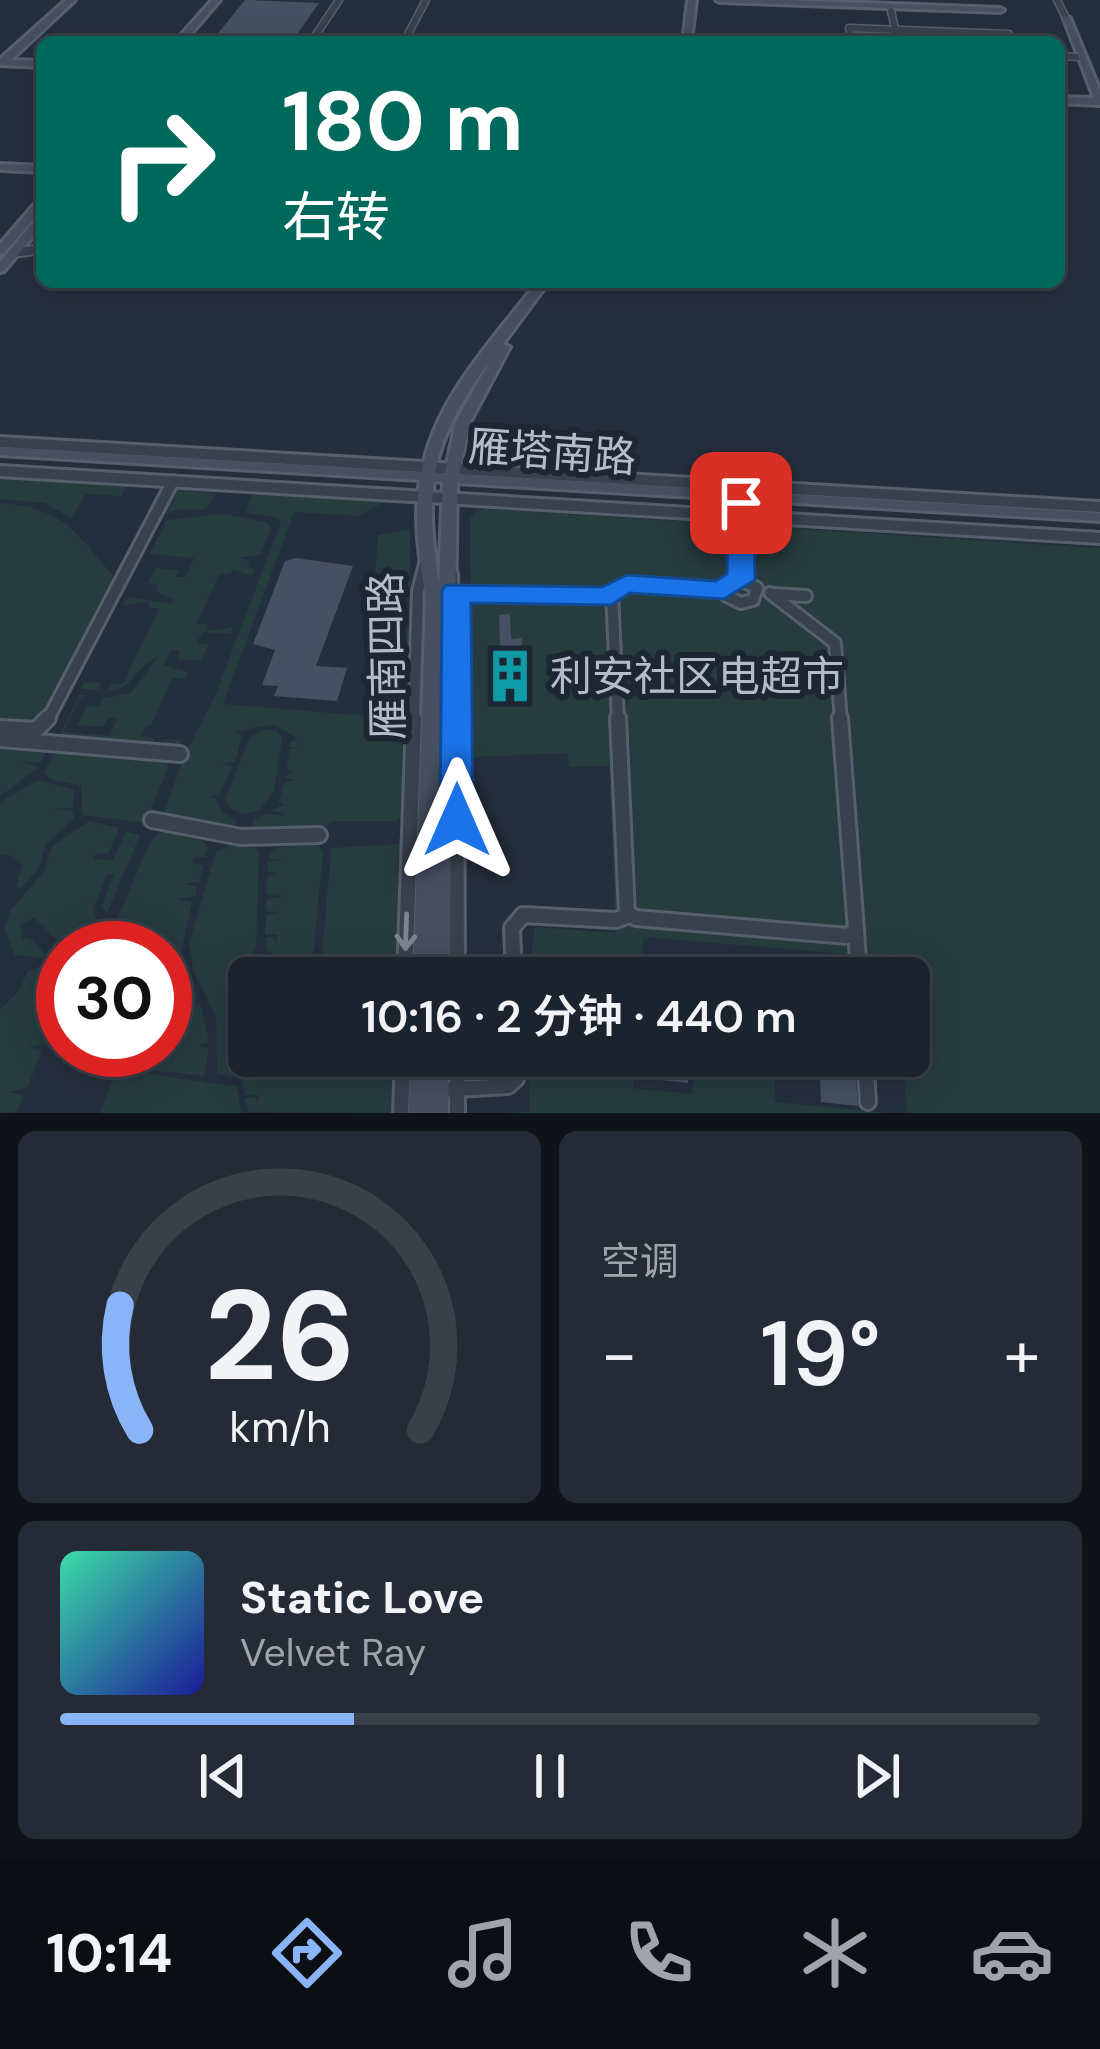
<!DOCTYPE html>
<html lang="zh">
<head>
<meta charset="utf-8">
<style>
	body { margin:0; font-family:"DM Sans","Noto Sans SC",sans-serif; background:#242b36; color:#f1f3f6; height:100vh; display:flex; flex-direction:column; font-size:45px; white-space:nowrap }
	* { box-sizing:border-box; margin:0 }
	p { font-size:39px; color:#a0a4aa }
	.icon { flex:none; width:66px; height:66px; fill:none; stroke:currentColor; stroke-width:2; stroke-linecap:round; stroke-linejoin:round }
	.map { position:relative; height:1113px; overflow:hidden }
	.panel { display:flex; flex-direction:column; gap:18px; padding:18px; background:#0f1319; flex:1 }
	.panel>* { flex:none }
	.banner { position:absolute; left:36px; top:36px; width:1029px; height:252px; border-radius:18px; box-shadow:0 6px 30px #0003,0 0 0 3px #39404a; background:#00695c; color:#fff; overflow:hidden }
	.speed { position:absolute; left:36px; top:921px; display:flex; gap:24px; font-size:60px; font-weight:700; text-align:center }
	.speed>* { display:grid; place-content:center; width:156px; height:156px; border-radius:50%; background:#1b232e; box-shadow:0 6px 30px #0003,0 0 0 3px #39404a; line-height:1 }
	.speed .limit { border:18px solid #d22; background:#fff; color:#111 }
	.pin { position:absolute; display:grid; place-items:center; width:102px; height:102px; color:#fff; margin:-51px; border-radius:24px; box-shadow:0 6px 18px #0006 }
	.me { position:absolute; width:132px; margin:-66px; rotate:0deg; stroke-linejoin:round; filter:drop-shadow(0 0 9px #0008) }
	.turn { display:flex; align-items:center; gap:42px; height:252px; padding:0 48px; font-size:54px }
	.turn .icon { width:156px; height:156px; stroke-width:2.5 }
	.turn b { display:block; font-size:84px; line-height:102px }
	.big { font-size:90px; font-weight:600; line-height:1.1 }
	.panel .card { flex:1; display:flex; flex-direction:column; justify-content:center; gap:18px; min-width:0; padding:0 42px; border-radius:18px; background:#242b36 }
	.panel .dial { align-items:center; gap:0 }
	.dial svg { height:312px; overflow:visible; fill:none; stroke:#39404a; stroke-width:7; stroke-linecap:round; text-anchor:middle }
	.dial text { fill:#f1f3f6; stroke:none }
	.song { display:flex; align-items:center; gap:36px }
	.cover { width:144px; height:144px; border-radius:18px; background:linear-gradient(135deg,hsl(160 70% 55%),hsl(240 70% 35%)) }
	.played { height:12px; border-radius:6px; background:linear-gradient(90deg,#8ab4f8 30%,#39404a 30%) }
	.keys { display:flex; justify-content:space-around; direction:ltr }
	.heat { display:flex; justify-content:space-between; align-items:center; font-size:66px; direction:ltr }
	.panel .tiles { flex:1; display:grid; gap:18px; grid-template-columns:1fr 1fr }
	.card:last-child { grid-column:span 2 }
	.trip { position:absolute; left:228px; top:957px; width:702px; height:120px; border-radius:18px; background:#1b232e; box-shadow:0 6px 30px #0003,0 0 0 3px #39404a; font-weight:600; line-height:120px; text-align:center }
	.tab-bar { display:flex; height:192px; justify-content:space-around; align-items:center; background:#0b0e12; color:#a0a4aa }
	.tab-bar .icon { width:84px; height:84px }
	.tab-bar .current { color:#8ab4f8 }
	.tab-bar b { font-size:54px; color:#f1f3f6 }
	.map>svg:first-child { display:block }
	.green { fill:#263c3f }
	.building { fill:#455162 }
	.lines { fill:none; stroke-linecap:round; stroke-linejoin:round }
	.street-far3-casing { stroke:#565f6c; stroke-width:9 }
	.street-far2-casing { stroke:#565f6c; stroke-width:12 }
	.street-far1-casing { stroke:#565f6c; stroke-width:16 }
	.street-casing { stroke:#565f6c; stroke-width:20 }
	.secondary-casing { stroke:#565f6c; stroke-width:6 }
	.street-far3 { stroke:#38414e; stroke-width:6 }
	.street-far2 { stroke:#38414e; stroke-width:8 }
	.street-far1 { stroke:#38414e; stroke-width:10 }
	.street { stroke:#38414e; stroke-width:14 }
	.secondary { fill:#465061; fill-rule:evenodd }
	.oneway { stroke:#7c8592 }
	.route { fill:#1a73e8; stroke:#114b97; stroke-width:3 }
	.labels { text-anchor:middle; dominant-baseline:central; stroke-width:12; stroke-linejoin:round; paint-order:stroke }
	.street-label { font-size:42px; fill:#b4bcc9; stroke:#1d2633 }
	.poi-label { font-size:42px; fill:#b4bcc9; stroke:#1d2633; text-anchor:start }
</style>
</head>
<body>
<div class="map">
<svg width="1100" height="1113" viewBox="0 0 1100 1113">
	<rect width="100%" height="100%" fill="#242f3e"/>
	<g class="green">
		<polygon points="0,477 127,485 121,496 86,494 71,518 45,503 0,499"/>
		<polygon points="174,489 215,494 206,509 175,510 162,516 47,736 42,738 36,733"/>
		<path d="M259,493L385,501L359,516L294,512L223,704L366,716L368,695L397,696L400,630L409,631L403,815L397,821H334L318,830L258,831L252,824C259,810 272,816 285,815L272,810L284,805L278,802L285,782L295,780L285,778L294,771L287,769L289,750L299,748L290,747V742L298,739L273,724L234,732L242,736L235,762L222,763L233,767L219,795L209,797L216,798L222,812L237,821L234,828L223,830L164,812L185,754L215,696L281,522L277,517L246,513L251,496Z"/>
		<path d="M0,503C68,509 74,532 116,579L41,723L0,724Z"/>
		<polygon points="489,509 1100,548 1100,1113 907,1113 902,1056 909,1056 909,978 895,978 892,958 644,937 640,978 528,978 535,927 616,933 609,766 569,767 567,753 473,757 470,519 476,511"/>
		<path d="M222,514L265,522L271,527L261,554L240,558L250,561L247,568L255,569L252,576L233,569L230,574H219L197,623L208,625L207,631L233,627L230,634L202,632L197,643L209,644L201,661L177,659L180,651L171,650L164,665L188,672L185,678H172L151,726H146L141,736L154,738L152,745L161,746L165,739L183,740L177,747L58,738L80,695H88L80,698L63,732L110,736L117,719L108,718L103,727L77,725L87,706L99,707L103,698L131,693L158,657C124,673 139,699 81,688L84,682L101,683L98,689L107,690L111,684H123L159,609L148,607L149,601L123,605L128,597L170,604L175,600L156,592L158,584L148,583L156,568L179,570L176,577H185L194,558L150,554L167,520Z"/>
		<polygon points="410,530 410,590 374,588 378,535"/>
		<polygon points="264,729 277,731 282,739 274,790 260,810 243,814 229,808 226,798 249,738"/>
		<polygon points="0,743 46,751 41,763 20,762 39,767 0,796"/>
		<polygon points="63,748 167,760 168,769 145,823 82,815 81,786 52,780 44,773 55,752"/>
		<polygon points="38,780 74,790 73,808 54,809 73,811 74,819 46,844 38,870 20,889 16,886 23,865 12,856 0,855 0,802"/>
		<polygon points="89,821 119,828 108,854 96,853 94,859 113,860 126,831 140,835 107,913 102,906 114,875 107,874 93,909 100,929 93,948 65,948 34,917 20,926 22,938 33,940 49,958 14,955 5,927 10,911 44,872 52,846"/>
		<polygon points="171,831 199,837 208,847 205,857 195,857 192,863 203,866 199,882 184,884 197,886 195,896 179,899 192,902 180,956 170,960 181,962 198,998 184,1003 201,1005 209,1042 198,1046 209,1049 204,1076 140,1069 145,1054 134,1052 165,1050 165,948 105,948 149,844 159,833"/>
		<polygon points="240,842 255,846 259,854 256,947 245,976 249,1014 241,1068 230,1078 217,1073 216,1017 193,970 189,944 216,852"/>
		<polygon points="316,842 323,852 312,969 301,978 254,978 263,955 273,954 265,950 266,938 274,937 277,944 277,935 265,934 266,915 278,912 267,911 266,900 284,896 267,895 267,877 276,873 268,872 267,862 282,860 269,859 269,854 282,844"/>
		<polygon points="399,844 397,978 314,978 321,968 331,848"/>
		<polygon points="41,966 63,986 59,1010 45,1009 57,1015 45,1044 29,1047 42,1050 27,1088 9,1092 23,1095 17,1112 0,1113 0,1010 18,992 28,971"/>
		<polygon points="252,1056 395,1056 393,1113 249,1112 244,1099 256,1097 257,1106 259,1095 245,1095 242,1082 251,1069 260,1068 252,1063"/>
		<polygon points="527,1056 635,1056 633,1088 692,1094 694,1056 774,1058 775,1102 891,1113 507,1113 530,1111"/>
		<path d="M139,1072C160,1074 223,1087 237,1085L241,1113H100L114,1074L136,1077Z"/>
	</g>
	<g class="building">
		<polygon points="245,0 251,0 319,3 292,42 211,42"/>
		<polygon points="296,558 353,566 316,666 347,668 337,701 274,696 278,686 262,685 275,650 253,644 285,561"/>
		<polygon points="510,614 511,639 522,638 521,701 502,702 499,615"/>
		<polygon points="662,1056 689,1056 688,1083 660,1080"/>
		<polygon points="819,1056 854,1056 858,1106 821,1102"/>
	</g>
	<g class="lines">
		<defs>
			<g id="street-far3">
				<polyline points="1057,0 1066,18"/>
				<polyline points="891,11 898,42"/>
				<polyline points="311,42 339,0"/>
				<polyline points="404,42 426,0"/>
				<polyline points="851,42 849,28 1009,34 1012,42"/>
				<polyline points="1059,56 1079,57"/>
			</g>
			<polyline id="street-far2" points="13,253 42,249"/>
			<g id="street-far1">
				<polyline points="0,442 1100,507"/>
				<polyline points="0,471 1100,538"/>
				<polyline points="741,503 741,580"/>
				<polyline points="452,574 456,721"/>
				<polygon points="741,580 757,588 753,600 741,603 725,595 729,583"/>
				<polyline points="456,591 482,596 611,596"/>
				<polyline points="770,593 835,643 841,721"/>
				<polyline points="774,594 806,596"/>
				<polyline points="47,721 173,481"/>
				<polyline points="414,721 418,591 425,564"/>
				<polyline points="618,721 612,593 627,584 724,590"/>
			</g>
			<g id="street">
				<polyline points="456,718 457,978"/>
				<polyline points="618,718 627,913 636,918 848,936 856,930 840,718"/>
				<polyline points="0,728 36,730 48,718"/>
				<polyline points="0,739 180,754"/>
				<polyline points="152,820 241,837 319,835"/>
				<polyline points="856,930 859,978"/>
				<polyline points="405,978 414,718"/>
				<polyline points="514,978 512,928 523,915 616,920 629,915"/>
				<polyline points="457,1056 457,1113"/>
				<polyline points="865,1056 868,1102"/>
				<polyline points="438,1090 508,1086 516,1079 517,1056"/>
				<polyline points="401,1113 403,1056"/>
			</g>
			<g id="secondary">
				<polygon points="66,0 75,0 11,60 42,61 42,67 0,65 0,59"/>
				<polygon points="212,0 220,0 184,42 175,42"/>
				<polygon points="688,0 696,0 691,42 683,42"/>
				<polygon points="716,0 786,0 1000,8 1004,10 1000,12 720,2"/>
				<polygon points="1063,16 1070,18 1100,91 1100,105 1059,103 1059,97 1094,98"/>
				<polygon points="0,164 42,166 42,172 0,170"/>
				<polygon points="42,199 42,209 4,253 0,254 0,244 38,200"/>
				<polygon points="42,216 42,226 4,271 0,272 0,262 38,217"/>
				<path d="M537,282H549L503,344L510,347L470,422L459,474L1100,513V521L457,483L449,978H413L426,598C420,559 413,520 420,480L0,455V447L422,472C434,399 494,339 537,282ZM491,359L456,422L445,473H435C442,430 467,393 491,359ZM434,481L443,482L439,584C434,550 429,516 434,481Z"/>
				<polygon points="410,1056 449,1056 448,1113 409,1113"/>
			</g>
		</defs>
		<use href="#street-far3" class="street-far3-casing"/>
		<use href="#street-far2" class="street-far2-casing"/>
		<use href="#street-far1" class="street-far1-casing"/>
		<use href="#street" class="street-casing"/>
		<use href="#secondary" class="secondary-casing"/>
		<use href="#street-far3" class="street-far3"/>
		<use href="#street-far2" class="street-far2"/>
		<use href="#street-far1" class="street-far1"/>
		<use href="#street" class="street"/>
		<use href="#secondary" class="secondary"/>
	</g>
	<defs><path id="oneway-shaft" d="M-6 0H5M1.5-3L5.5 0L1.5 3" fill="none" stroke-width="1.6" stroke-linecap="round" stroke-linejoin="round" transform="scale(3)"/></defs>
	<use class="oneway" href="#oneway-shaft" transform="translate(406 932) rotate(92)"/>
	<polygon class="route" points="741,496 754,503 755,580 724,599 630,593 611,605 471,603 473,820 468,830 457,833 445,830 440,820 442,591 446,585 602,587 627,575 716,581 727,574 728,503"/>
	<defs>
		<symbol id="building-bare" viewBox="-9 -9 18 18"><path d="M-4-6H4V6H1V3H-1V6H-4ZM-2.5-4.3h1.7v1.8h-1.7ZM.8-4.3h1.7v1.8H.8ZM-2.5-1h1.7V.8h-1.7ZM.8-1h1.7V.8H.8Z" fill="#0f9aa8" stroke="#1d2633" stroke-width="2.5" paint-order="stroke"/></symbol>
	</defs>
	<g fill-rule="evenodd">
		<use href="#building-bare" x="472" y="638" width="76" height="76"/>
	</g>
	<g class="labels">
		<g class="street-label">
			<text transform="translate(552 452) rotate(4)">雁塔南路</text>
			<text transform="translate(387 656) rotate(-91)">雁南四路</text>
		</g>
		<g class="poi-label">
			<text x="550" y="676">利安社区电超市</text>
		</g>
	</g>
</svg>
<div class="speed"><div class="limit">30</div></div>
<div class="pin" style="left:741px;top:503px;background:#d93025"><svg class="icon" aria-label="arrive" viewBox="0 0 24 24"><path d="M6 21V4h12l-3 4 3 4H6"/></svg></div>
<svg class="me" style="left:457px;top:820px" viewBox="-20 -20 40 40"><path d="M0-17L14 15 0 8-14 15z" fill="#1a73e8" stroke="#fff" stroke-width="4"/></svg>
<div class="trip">10:16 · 2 分钟 · 440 m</div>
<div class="banner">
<div class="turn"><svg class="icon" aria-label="right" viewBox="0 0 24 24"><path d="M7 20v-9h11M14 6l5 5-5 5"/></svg><div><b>180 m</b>右转</div></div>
</div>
</div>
<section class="panel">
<div class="tiles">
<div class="card dial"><svg viewBox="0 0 100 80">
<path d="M14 69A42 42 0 1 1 86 69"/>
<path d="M14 69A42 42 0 0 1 9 37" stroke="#8ab4f8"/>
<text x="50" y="56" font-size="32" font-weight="700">26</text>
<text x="50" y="72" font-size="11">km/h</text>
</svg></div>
<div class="card"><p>空调</p>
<div class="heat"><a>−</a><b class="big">19°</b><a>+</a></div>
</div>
<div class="card">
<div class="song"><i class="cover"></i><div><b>Static Love</b><p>Velvet Ray</p></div></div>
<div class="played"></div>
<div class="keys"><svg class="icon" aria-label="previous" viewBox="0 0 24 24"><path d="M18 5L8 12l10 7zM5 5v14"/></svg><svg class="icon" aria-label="pause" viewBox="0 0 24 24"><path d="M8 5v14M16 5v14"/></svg><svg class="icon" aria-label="next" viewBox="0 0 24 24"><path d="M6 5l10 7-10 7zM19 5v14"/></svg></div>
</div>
</div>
</section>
<nav class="tab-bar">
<b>10:14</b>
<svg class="icon current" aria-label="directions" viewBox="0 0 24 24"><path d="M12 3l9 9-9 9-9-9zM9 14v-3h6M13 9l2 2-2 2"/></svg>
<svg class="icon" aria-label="music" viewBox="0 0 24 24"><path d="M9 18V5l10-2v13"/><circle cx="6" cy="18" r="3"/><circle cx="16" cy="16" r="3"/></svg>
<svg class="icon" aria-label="phone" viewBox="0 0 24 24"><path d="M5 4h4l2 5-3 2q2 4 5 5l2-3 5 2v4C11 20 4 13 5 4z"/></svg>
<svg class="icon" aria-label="climate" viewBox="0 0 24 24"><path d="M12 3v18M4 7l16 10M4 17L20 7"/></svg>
<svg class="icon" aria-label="car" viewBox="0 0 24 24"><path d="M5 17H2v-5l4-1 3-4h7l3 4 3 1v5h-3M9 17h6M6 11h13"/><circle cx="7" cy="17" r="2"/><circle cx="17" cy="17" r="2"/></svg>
</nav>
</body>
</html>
